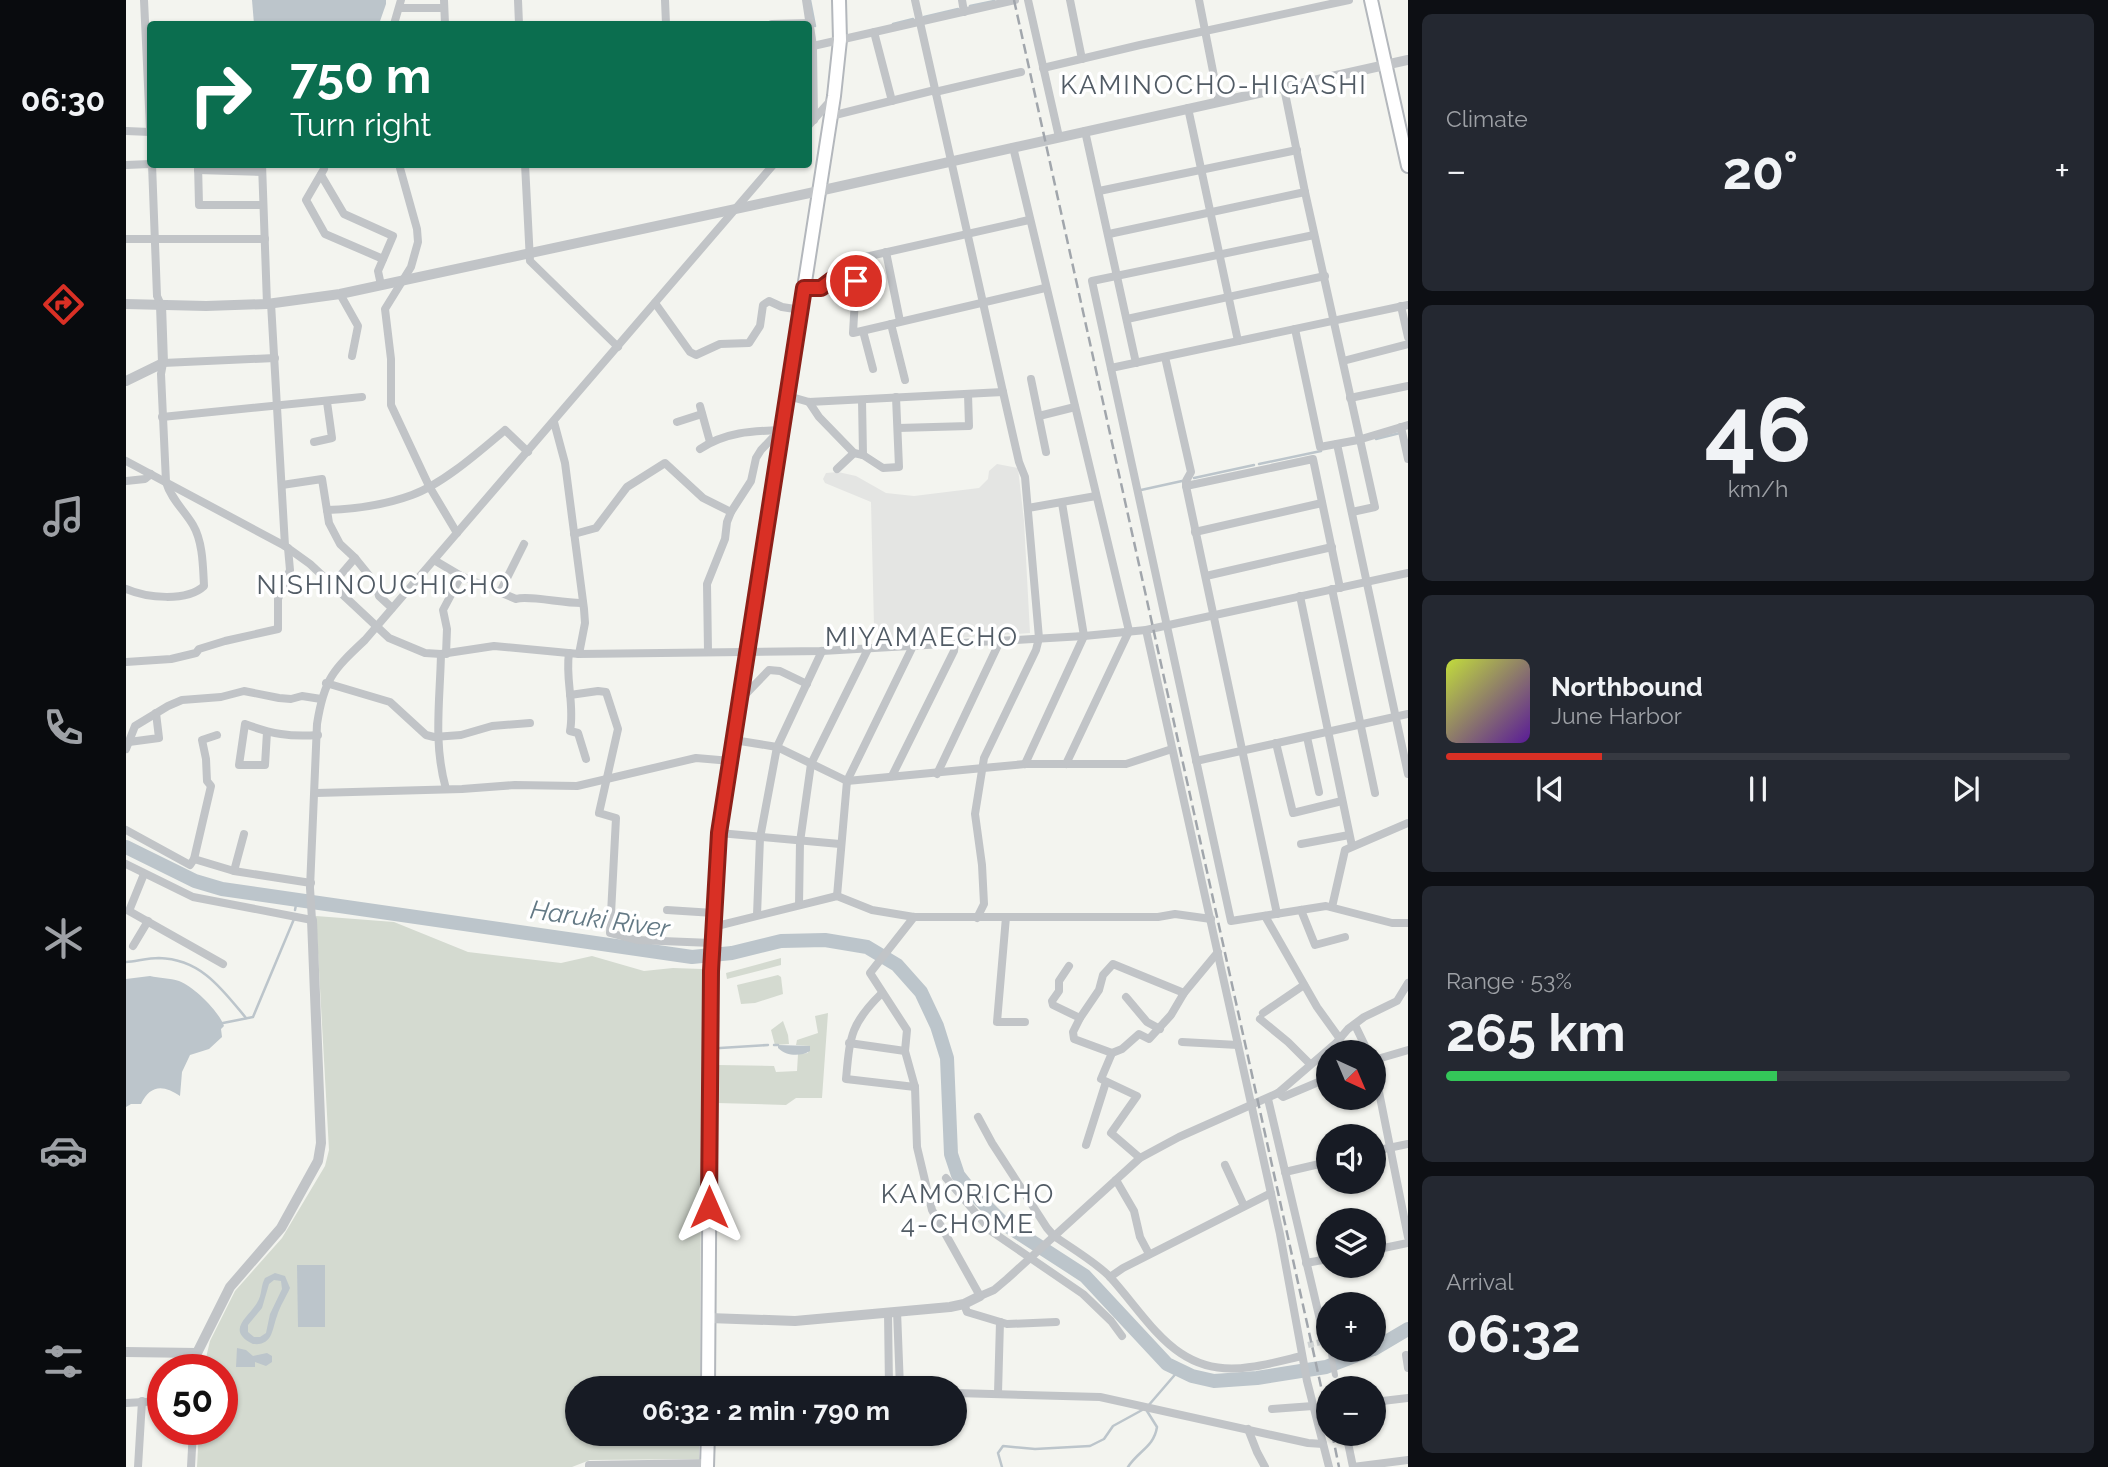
<!DOCTYPE html>
<html lang="en">
<head>
<meta charset="utf-8">
<style>
	body { margin:0; font-family:Raleway,sans-serif; background:#242831; color:#f1f3f6; height:100vh; display:flex; flex-direction:column; font-size:26px; white-space:nowrap }
	* { box-sizing:border-box; margin:0 }
	p { font-size:23px; color:#9ea1a6 }
	.icon { flex:none; width:38px; height:38px; fill:none; stroke:currentColor; stroke-width:2; stroke-linecap:round; stroke-linejoin:round }
	.map { position:relative; flex:1; overflow:hidden }
	.sheet { display:flex; flex-direction:column; gap:14px; padding:14px; background:#0d0f14; width:700px }
	.sheet>* { flex:none }
	.guide { position:absolute; left:21px; top:21px; width:665px; height:147px; border-radius:7px; box-shadow:0 2px 5px #0004; background:#0b6e4f; color:#fff; overflow:hidden }
	.needle { width:46px; rotate:136deg }
	.tools { position:absolute; left:1190px; top:1040px; display:grid; gap:14px }
	.tools a { display:grid; place-items:center; width:70px; height:70px; border-radius:50%; background:#171b24; box-shadow:0 2px 5px #0004; font-size:35px }
	.speed { position:absolute; left:21px; top:1354px; display:flex; gap:14px; font-size:35px; font-weight:700; text-align:center }
	.speed>* { display:grid; place-content:center; width:91px; height:91px; border-radius:50%; background:#171b24; box-shadow:0 2px 5px #0004; line-height:1 }
	.speed .limit { border:10px solid #d22; background:#fff; color:#111 }
	.pin { position:absolute; display:grid; place-items:center; width:60px; height:60px; color:#fff; margin:-30px; border:4px solid #fff; border-radius:50%; box-shadow:0 2px 7px #0007 }
	.me { position:absolute; width:77px; margin:-38px; rotate:0deg; stroke-linejoin:round; filter:drop-shadow(0 0 5px #0008) }
	.turn { display:flex; align-items:center; gap:24px; height:147px; padding:0 28px; font-size:32px }
	.turn .icon { width:91px; height:91px; stroke-width:2.5 }
	.turn b { display:block; font-size:49px; line-height:60px }
	.big { font-size:52px; font-weight:700; line-height:1.1 }
	.sheet .widget { flex:1; display:flex; flex-direction:column; justify-content:center; gap:10px; min-width:0; padding:0 24px; border-radius:10px; background:#242831 }
	.sheet .dial { align-items:center; gap:0 }
	.dial b { font-size:91px; line-height:1 }
	.song { display:flex; align-items:center; gap:21px }
	.cover { width:84px; height:84px; border-radius:10px; background:linear-gradient(135deg,hsl(70 70% 55%),hsl(270 70% 35%)) }
	.played { height:7px; border-radius:4px; background:linear-gradient(90deg,#d93025 25%,#363941 25%) }
	.keys { display:flex; justify-content:space-around; direction:ltr }
	.heat { display:flex; justify-content:space-between; align-items:center; font-size:38px; direction:ltr }
	.charge { height:10px; border-radius:5px; background:linear-gradient(90deg,#34c759 53%,#363941 0) }
	.trip { position:absolute; left:439px; top:1376px; width:402px; height:70px; border-radius:35px; background:#171b24; box-shadow:0 2px 5px #0004; font-weight:700; line-height:70px; text-align:center }
	main { display:flex; flex:1; min-height:0 }
	.tabs { display:flex; flex-direction:column; width:126px; justify-content:space-around; align-items:center; background:#090b0e; color:#9ea1a6 }
	.tabs .icon { width:49px; height:49px }
	.tabs .on { color:#d93025 }
	.tabs b { font-size:32px; color:#f1f3f6 }
	.map>svg:first-child { display:block }
	.built { fill:#e4e5e3 }
	.green { fill:#d4dad0 }
	.water { fill:#bcc5cb; fill-rule:evenodd }
	.lines { fill:none; stroke-linecap:round; stroke-linejoin:round }
	.stream { stroke:#bcc5cb; stroke-width:2.5 }
	.river { stroke:#bcc5cb; stroke-width:14 }
	.pedestrian-tunnel { stroke:#cfd3d3; stroke-width:6; stroke-dasharray:6 3; stroke-linecap:butt }
	.secondary-casing { stroke:#b3b7bc; stroke-width:16 }
	.pedestrian { stroke:#c1c4c7; stroke-width:6 }
	.minor { stroke:#c1c4c7; stroke-width:8 }
	.tertiary { stroke:#c1c4c7; stroke-width:10 }
	.secondary { stroke:#fff; stroke-width:12 }
	.rail { stroke:#a1a6ac; stroke-width:2.5; stroke-dasharray:10 5; stroke-linecap:butt }
	.route-casing { stroke:#8d1f18; stroke-width:18 }
	.route { stroke:#d93025; stroke-width:12 }
	.labels { text-anchor:middle; dominant-baseline:central; stroke-width:7; stroke-linejoin:round; paint-order:stroke }
	.neighbourhood-label { font-size:26px; letter-spacing:2px; fill:#515b65; stroke:#fff }
	.water-label { font-size:26px; font-style:italic; fill:#637985; stroke:#fff }
</style>
</head>
<body>
<main>
<nav class="tabs">
<b>06:30</b>
<svg class="icon on" aria-label="directions" viewBox="0 0 24 24"><path d="M12 3l9 9-9 9-9-9zM9 14v-3h6M13 9l2 2-2 2"/></svg>
<svg class="icon" aria-label="music" viewBox="0 0 24 24"><path d="M9 18V5l10-2v13"/><circle cx="6" cy="18" r="3"/><circle cx="16" cy="16" r="3"/></svg>
<svg class="icon" aria-label="phone" viewBox="0 0 24 24"><path d="M5 4h4l2 5-3 2q2 4 5 5l2-3 5 2v4C11 20 4 13 5 4z"/></svg>
<svg class="icon" aria-label="climate" viewBox="0 0 24 24"><path d="M12 3v18M4 7l16 10M4 17L20 7"/></svg>
<svg class="icon" aria-label="car" viewBox="0 0 24 24"><path d="M5 17H2v-5l4-1 3-4h7l3 4 3 1v5h-3M9 17h6M6 11h13"/><circle cx="7" cy="17" r="2"/><circle cx="17" cy="17" r="2"/></svg>
<svg class="icon" aria-label="filters" viewBox="0 0 24 24"><path d="M4 7h16M4 17h16"/><circle cx="9" cy="7" r="2"/><circle cx="15" cy="17" r="2"/></svg>
</nav>
<div class="map">
<svg width="1282" height="1467" viewBox="0 0 1282 1467">
	<rect width="100%" height="100%" fill="#f3f4ef"/>
	<polygon class="built" points="871,464 892,468 898,521 904,633 752,643 752,627 748,626 745,502 699,483 697,479 700,473 712,472 730,476 760,493 788,496 853,488 862,479 863,471"/>
	<g class="green">
		<polygon points="190,916 268,922 342,952 435,963 466,956 518,971 547,968 576,969 574,1388 452,1388 452,1433 573,1433 573,1459 464,1460 446,1467 71,1467 73,1430 96,1430 96,1370 77,1370 84,1341 109,1291 156,1238 199,1166 203,1150"/>
		<polygon points="655,958 655,965 601,979 600,973"/>
		<polygon points="652,975 655,977 657,994 629,1003 615,1004 611,985"/>
		<polygon points="702,1013 696,1098 670,1098 660,1105 591,1103 592,1065 648,1066 650,1072 671,1071 672,1054 682,1053 683,1046 670,1045 671,1040 692,1033 689,1016"/>
		<polygon points="657,1021 662,1035 663,1044 649,1045 645,1030"/>
	</g>
	<g class="water">
		<polygon points="126,0 260,0 260,4 253,24 128,24"/>
		<path d="M24,976C33,978 44,978 53,981C67,986 93,1011 98,1026L95,1029L96,1037L83,1049L64,1055L56,1072L54,1096C37,1084 24,1085 15,1104H5L0,1107V979Z"/>
		<path d="M652,1045L684,1046V1051C674,1057 660,1056 652,1048Z"/>
		<polygon points="171,1265 199,1265 199,1327 172,1327"/>
		<path d="M149,1273L159,1276L164,1288C160,1297 154,1306 151,1316C146,1329 147,1346 127,1344C97,1329 126,1316 133,1299C136,1292 135,1285 139,1278ZM148,1280L155,1281L156,1289L144,1314L140,1333L134,1337H128L122,1332V1325L136,1308L143,1284Z"/>
		<polygon points="111,1348 120,1350 127,1356 141,1353 146,1356 146,1362 140,1366 129,1362 129,1367 110,1367"/>
	</g>
	<g class="lines">
		<g class="stream">
			<polyline points="684,0 689,26"/>
			<polyline points="844,6 868,1"/>
			<polyline points="798,17 832,9"/>
			<polyline points="767,24 787,19"/>
			<polyline points="1250,439 1274,433"/>
			<polyline points="1133,464 1195,451"/>
			<polyline points="1068,478 1128,465"/>
			<polyline points="1015,490 1056,481"/>
			<polyline points="169,910 171,900"/>
			<path d="M0,962C11,961 22,958 33,958C75,959 96,989 120,1018"/>
			<polyline points="97,1023 127,1017 168,919"/>
			<polyline points="648,1045 652,1045"/>
			<polyline points="594,1048 642,1045"/>
			<polyline points="1022,1406 1053,1370"/>
			<polyline points="876,1467 872,1453 877,1446 909,1449 964,1446 978,1439 987,1426 1018,1409"/>
			<path d="M1002,1467C1012,1451 1028,1447 1031,1427L1021,1411"/>
		</g>
		<g class="river">
			<polyline points="0,847 69,881 96,889 566,957 606,953 655,941 699,940 741,947 771,965 795,992 811,1026 821,1058 825,1154 832,1175 844,1190 877,1223 959,1276 1041,1364 1066,1376 1088,1381 1131,1378 1200,1367 1247,1349"/>
			<polyline points="1248,1349 1282,1329"/>
		</g>
		<polyline class="pedestrian-tunnel" points="1182,1345 1195,1342"/>
		<defs>
			<g id="secondary">
				<polyline points="1245,0 1282,166"/>
				<polyline points="582,1388 585,971 593,833 708,96 714,40 713,0"/>
				<polyline points="581,1467 582,1433"/>
			</g>
		</defs>
		<use href="#secondary" class="secondary-casing"/>
		<polyline class="pedestrian" points="1204,1349 1209,1375"/>
		<g class="minor">
			<polyline points="18,0 24,128"/>
			<polyline points="318,0 319,24"/>
			<polyline points="392,0 393,24"/>
			<polyline points="539,0 540,24"/>
			<polyline points="680,0 687,46 688,120"/>
			<polyline points="789,0 877,392 893,462 899,477 913,638 910,650 858,758 849,814 856,865 858,904 851,918"/>
			<polyline points="836,0 838,12"/>
			<polyline points="902,0 933,137"/>
			<polyline points="944,0 956,59"/>
			<polyline points="1073,0 1093,102"/>
			<polyline points="274,8 318,8"/>
			<polyline points="268,24 275,0"/>
			<polyline points="646,24 685,23"/>
			<polyline points="748,32 766,101"/>
			<polyline points="687,46 889,0"/>
			<polyline points="917,68 1014,45 1223,0"/>
			<polyline points="809,92 895,72"/>
			<polyline points="1062,108 1112,341"/>
			<polyline points="705,116 809,90"/>
			<polyline points="682,126 706,99"/>
			<polyline points="0,131 24,132"/>
			<polyline points="959,131 1010,363"/>
			<polyline points="887,147 1003,631 940,764"/>
			<polyline points="26,164 31,296 35,305"/>
			<polyline points="72,164 73,205 137,205"/>
			<polyline points="136,164 141,304"/>
			<polyline points="399,164 404,261 492,347"/>
			<polyline points="0,165 24,164"/>
			<polyline points="274,168 291,229 292,242 285,267 259,309 265,359 265,405 303,486 331,533"/>
			<polyline points="198,169 180,200 199,234 257,259"/>
			<polyline points="72,170 136,172"/>
			<polyline points="195,175 218,214 267,236 252,271 255,285"/>
			<polyline points="973,191 1171,150"/>
			<polyline points="1179,192 1249,507 1226,512"/>
			<polyline points="903,220 735,258 730,281 727,333 919,288"/>
			<polyline points="983,234 1179,192 1158,88"/>
			<polyline points="1188,235 966,281 1105,921 1200,906 1266,923 1282,923"/>
			<polyline points="0,239 139,239"/>
			<polyline points="760,252 774,321"/>
			<polyline points="678,288 695,288 707,279 730,281"/>
			<polyline points="214,294 232,326 226,356"/>
			<polyline points="145,303 159,546"/>
			<polyline points="529,303 564,352 570,355 594,344 623,343 634,326 637,305 643,301 656,307 675,310"/>
			<polyline points="1275,306 1282,337"/>
			<polyline points="1001,319 1199,276"/>
			<polyline points="765,324 779,380"/>
			<polyline points="1169,329 1194,447 1232,440 1282,425"/>
			<polyline points="737,331 747,369"/>
			<polyline points="1039,357 1065,472 1060,481 1060,486 1151,914"/>
			<polyline points="1217,361 1282,344"/>
			<polyline points="985,368 1282,305"/>
			<polyline points="905,379 920,452"/>
			<polyline points="662,396 683,402 877,392"/>
			<polyline points="1224,398 1282,386"/>
			<polyline points="736,400 737,455"/>
			<polyline points="683,402 693,417 728,453 737,455 757,468 773,467 770,397"/>
			<polyline points="574,406 584,442"/>
			<polyline points="913,416 949,407"/>
			<polyline points="36,417 236,397"/>
			<polyline points="428,422 439,463 458,609 459,623 453,654"/>
			<polyline points="551,422 576,414"/>
			<polyline points="1275,427 1282,459"/>
			<polyline points="772,428 843,426 842,394"/>
			<polyline points="188,442 206,438 201,402"/>
			<polyline points="1211,444 1282,774"/>
			<path d="M574,449C599,432 626,431 655,430"/>
			<polyline points="0,461 159,546 184,564 263,638 299,653 315,654 368,646 453,654 696,651 958,636 1020,630 1282,573"/>
			<polyline points="711,469 728,453"/>
			<polyline points="0,481 19,479 25,474"/>
			<polyline points="156,485 196,479 203,523 214,544 229,558 250,584 253,596 266,608"/>
			<polyline points="1060,486 1187,459 1214,588"/>
			<polyline points="902,508 970,496"/>
			<path d="M201,510C230,509 259,505 286,495C317,484 354,451 379,430L402,452"/>
			<polyline points="1069,532 1196,503"/>
			<polyline points="448,534 470,528 501,487 539,463 577,498 605,512"/>
			<path d="M308,560L335,576L390,599C402,595 440,604 457,603"/>
			<polyline points="1080,576 1206,547"/>
			<polyline points="206,585 229,558"/>
			<path d="M0,589C20,598 61,602 78,586C77,567 77,542 67,525C58,510 45,499 40,482L35,374L37,363L149,358"/>
			<polyline points="1206,589 1249,793"/>
			<polyline points="374,592 398,544"/>
			<polyline points="1174,596 1226,846"/>
			<polyline points="1020,630 1154,1234 1181,1381 1203,1467"/>
			<polyline points="582,651 581,584 599,539 601,522 605,512 625,481 630,458 635,450 654,430"/>
			<path d="M443,653C439,679 449,705 444,731L452,733L460,759"/>
			<path d="M315,654C314,701 307,743 320,789"/>
			<polyline points="320,654 321,629 317,610 335,576"/>
			<polyline points="0,662 45,659 70,653 73,649 99,641 152,629 152,599 164,570 162,548"/>
			<polyline points="200,683 264,702 300,735 308,737 335,735 366,726 404,723"/>
			<polyline points="444,695 472,691 480,692 492,729 473,813 490,818 484,933 511,940 586,943"/>
			<polyline points="615,699 643,670 654,671 681,684"/>
			<path d="M141,732L139,765H113L119,724C146,734 163,737 192,735"/>
			<polyline points="1181,737 1193,792"/>
			<polyline points="608,740 651,747 721,781 899,764 1000,764 1046,749"/>
			<polyline points="3,742 33,738 30,713"/>
			<polyline points="1150,743 1167,813 1216,801"/>
			<polyline points="0,749 9,726 42,706 56,700 95,697 118,691 153,698 165,699 176,696 195,699"/>
			<polyline points="1070,761 1282,714"/>
			<polyline points="899,764 958,636 936,503"/>
			<polyline points="811,774 874,641"/>
			<polyline points="766,776 828,651 829,643"/>
			<polyline points="190,793 336,789 389,785 451,786 570,758 605,761"/>
			<polyline points="0,830 64,865 68,859 85,786 81,781 80,759 76,740 91,735"/>
			<polyline points="593,833 714,844"/>
			<polyline points="118,834 108,871 185,883"/>
			<polyline points="1175,844 1223,835"/>
			<polyline points="68,859 108,871"/>
			<path d="M0,864L67,897L186,920L184,888L191,724C198,679 207,670 239,640L648,164"/>
			<polyline points="18,874 3,911 97,964"/>
			<polyline points="711,896 721,781 787,646"/>
			<polyline points="673,905 674,842 685,764 742,649"/>
			<polyline points="1206,907 1219,850 1282,823"/>
			<polyline points="541,910 588,913"/>
			<polyline points="1175,910 1189,945 1219,937"/>
			<polyline points="631,915 634,838 651,747 696,651"/>
			<polyline points="1139,916 1191,1007 1214,1039"/>
			<polyline points="788,917 744,973 781,1030 779,1051 789,1087 791,1147 806,1210 854,1296 868,1290 881,1279 1014,1158 1053,1137 1152,1093 1157,1097 1202,1078"/>
			<polyline points="880,917 871,1022 899,1022"/>
			<polyline points="587,927 711,896 746,910 788,917 1032,917 1049,914 1085,919"/>
			<polyline points="7,946 22,921"/>
			<polyline points="943,966 933,981 933,991 926,1001 927,1005 954,1018"/>
			<path d="M756,993C724,1024 724,1037 720,1079L789,1087"/>
			<polyline points="1000,997 1021,1022 1034,1029"/>
			<polyline points="1137,1013 1178,985"/>
			<polyline points="1134,1019 1162,1042 1184,1064"/>
			<polyline points="1229,1025 1242,1052"/>
			<polyline points="1056,1042 1112,1045"/>
			<polyline points="723,1043 779,1051"/>
			<polyline points="986,1053 948,1039 947,1032 954,1018 973,990 977,975 987,964 1058,993"/>
			<polyline points="1248,1060 1282,1050"/>
			<polyline points="1248,1067 1282,1237"/>
			<polyline points="1152,1093 1210,1043 1222,1029 1238,1017 1271,1001 1282,983"/>
			<polyline points="1142,1099 1199,1341"/>
			<path d="M852,1117L866,1143L921,1228L928,1236C944,1247 972,1264 984,1277C1025,1322 1051,1379 1124,1367C1141,1365 1159,1360 1176,1356"/>
			<polyline points="960,1145 980,1082"/>
			<polyline points="1248,1151 1282,1144"/>
			<polyline points="1014,1158 985,1133 1011,1096 975,1079 986,1053 996,1049 1013,1034 1023,1039 1045,1015 1058,993 1092,952"/>
			<polyline points="1099,1165 1118,1206"/>
			<polyline points="1159,1172 1202,1162"/>
			<polyline points="820,1178 865,1231 957,1294 985,1321 996,1336"/>
			<polyline points="990,1180 1008,1211 1014,1237 1023,1254"/>
			<polyline points="1248,1250 1282,1243"/>
			<polyline points="1180,1263 1202,1259"/>
			<polyline points="984,1277 997,1268 1145,1193"/>
			<polyline points="838,1304 841,1312 881,1324 930,1322"/>
			<polyline points="771,1311 774,1388"/>
			<polyline points="762,1312 763,1388"/>
			<polyline points="1280,1355 1282,1368"/>
			<polyline points="70,1370 71,1353"/>
			<polyline points="830,1393 974,1397 1182,1443 1197,1444"/>
			<polyline points="872,1393 874,1322"/>
			<polyline points="1248,1402 1282,1398"/>
			<polyline points="0,1403 36,1401"/>
			<polyline points="1146,1409 1187,1406"/>
			<polyline points="1122,1429 1131,1452 1139,1467"/>
			<polyline points="1220,1433 1227,1467"/>
			<polyline points="12,1467 16,1401"/>
			<polyline points="65,1467 67,1430"/>
			<polyline points="463,1467 463,1465 581,1463"/>
			<polyline points="1227,1467 1282,1460"/>
		</g>
		<g class="tertiary">
			<polyline points="0,304 80,306 141,304 214,294 693,191 1282,60"/>
			<polyline points="0,381 37,363 35,305"/>
			<polyline points="583,1318 669,1321 824,1307 838,1304 854,1296"/>
			<polyline points="0,1352 71,1353 104,1287 155,1228 192,1161 195,1143 186,920"/>
		</g>
		<use href="#secondary" class="secondary"/>
		<g class="rail">
			<polyline points="888,0 1202,1418"/>
			<polyline points="1206,1433 1213,1467"/>
		</g>
	</g>
	<g class="lines">
		<defs>
			<polyline id="route" points="583,1207 585,971 593,833 678,288 695,288 707,279 730,281"/>
		</defs>
		<use href="#route" class="route-casing"/>
		<use href="#route" class="route"/>
	</g>
	<g class="labels">
		<g class="neighbourhood-label">
			<text x="1088" y="85">KAMINOCHO-HIGASHI</text>
			<text x="258" y="585">NISHINOUCHICHO</text>
			<text x="796" y="637">MIYAMAECHO</text>
			<text x="842" y="1194">KAMORICHO<tspan x="842" dy="30">4-CHOME</tspan></text>
		</g>
		<g class="water-label">
			<text transform="translate(474 919) rotate(8)">Haruki River</text>
		</g>
	</g>
</svg>
<div class="tools">
<a><svg class="needle" viewBox="-14 -14 28 28"><path d="M0-13l5 13h-10z" fill="#e53935"/><path d="M0 13l5-13h-10z" fill="#9ea1a6"/></svg></a>
<a><svg class="icon" aria-label="sound" viewBox="0 0 24 24"><path d="M4 9h4l5-4v14l-5-4H4zM17 9q2 3 0 6"/></svg></a>
<a><svg class="icon" aria-label="layers" viewBox="0 0 24 24"><path d="M12 4l9 5-9 5-9-5zM3 14l9 5 9-5"/></svg></a>
<a>+</a>
<a>−</a>
</div>
<div class="speed"><div class="limit">50</div></div>
<div class="pin" style="left:730px;top:281px;background:#d93025"><svg class="icon" aria-label="arrive" viewBox="0 0 24 24"><path d="M6 21V4h12l-3 4 3 4H6"/></svg></div>
<svg class="me" style="left:583px;top:1207px" viewBox="-20 -20 40 40"><path d="M0-17L14 15 0 8-14 15z" fill="#d93025" stroke="#fff" stroke-width="4"/></svg>
<div class="trip">06:32 · 2 min · 790 m</div>
<div class="guide">
<div class="turn"><svg class="icon" aria-label="right" viewBox="0 0 24 24"><path d="M7 20v-9h11M14 6l5 5-5 5"/></svg><div><b>750 m</b>Turn right</div></div>
</div>
</div>
<section class="sheet">
<div class="widget"><p>Climate</p>
<div class="heat"><a>−</a><b class="big">20°</b><a>+</a></div>
</div>
<div class="widget dial"><b>46</b><p>km/h</p></div>
<div class="widget">
<div class="song"><i class="cover"></i><div><b>Northbound</b><p>June Harbor</p></div></div>
<div class="played"></div>
<div class="keys"><svg class="icon" aria-label="previous" viewBox="0 0 24 24"><path d="M18 5L8 12l10 7zM5 5v14"/></svg><svg class="icon" aria-label="pause" viewBox="0 0 24 24"><path d="M8 5v14M16 5v14"/></svg><svg class="icon" aria-label="next" viewBox="0 0 24 24"><path d="M6 5l10 7-10 7zM19 5v14"/></svg></div>
</div>
<div class="widget"><p>Range · 53%</p><b class="big">265 km</b><div class="charge"></div></div>
<div class="widget"><p>Arrival</p><b class="big">06:32</b></div>
</section>
</main>
</body>
</html>
